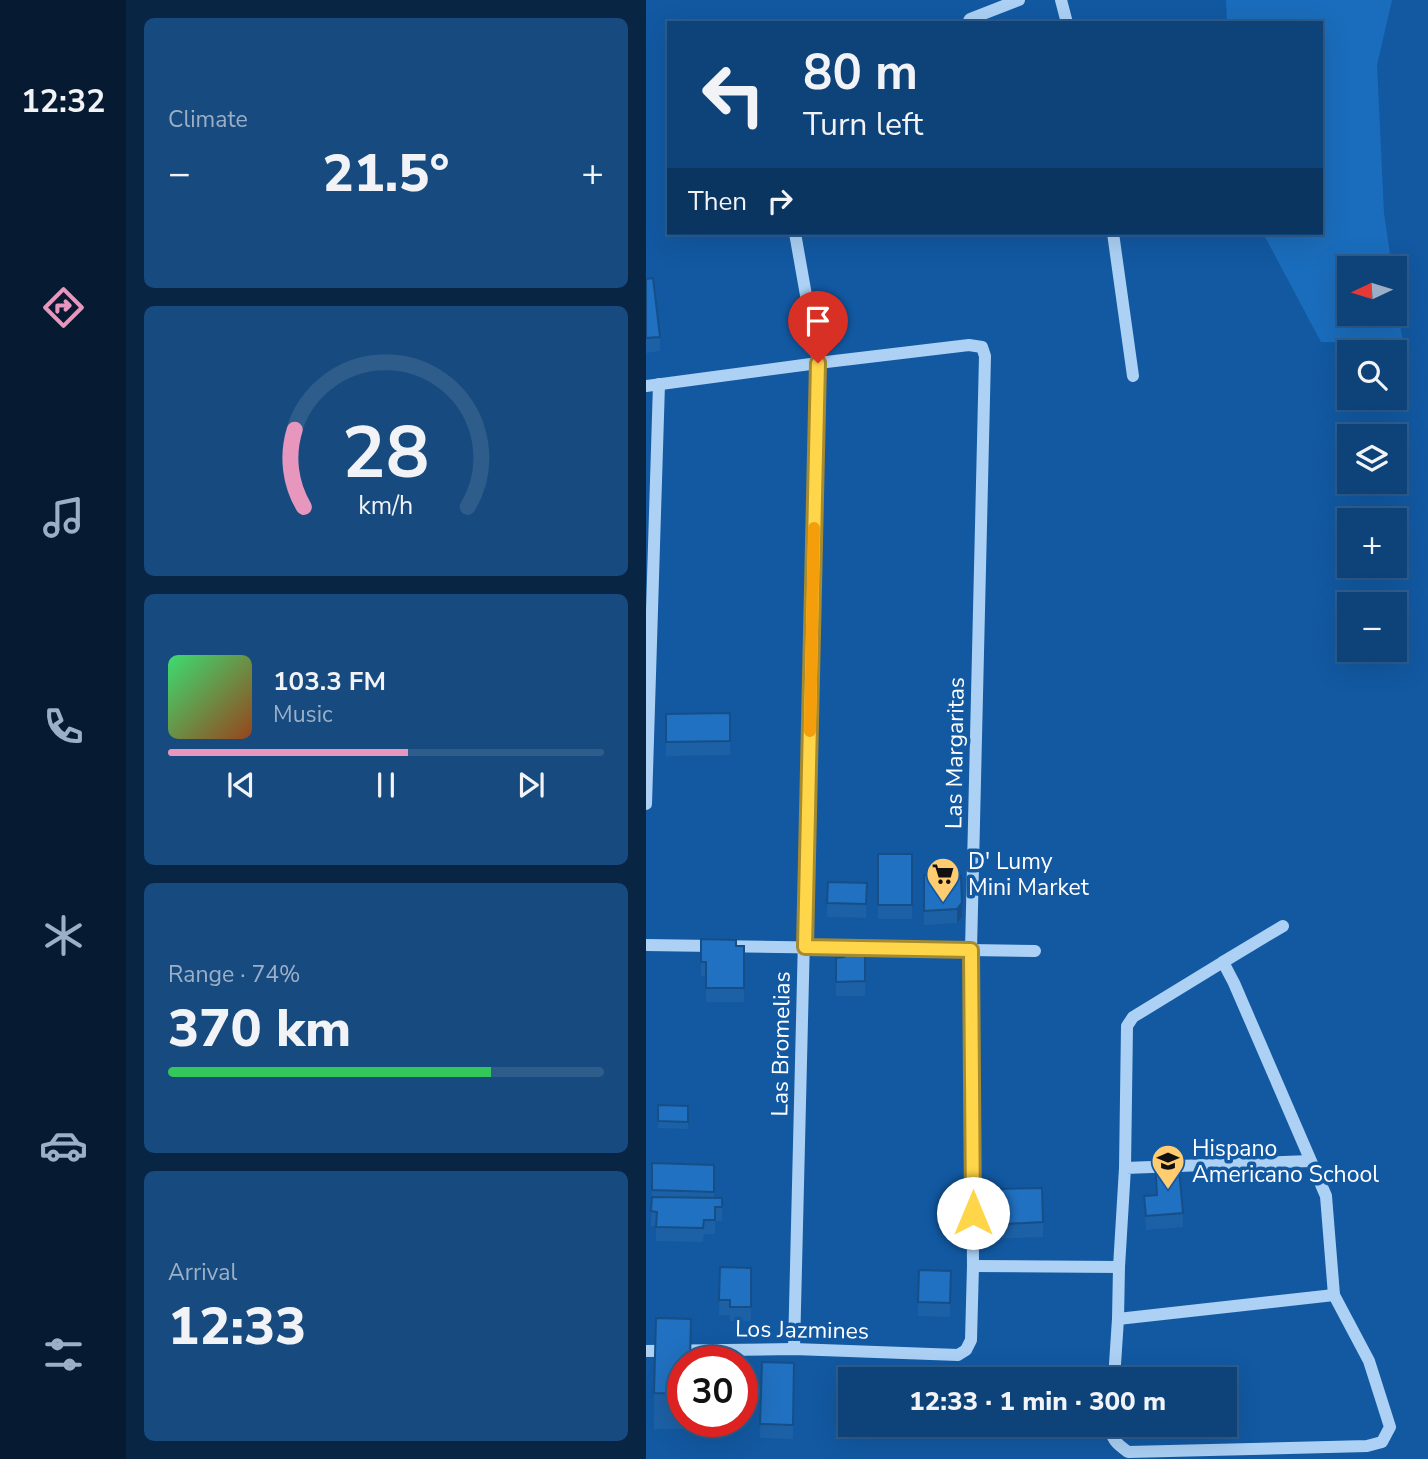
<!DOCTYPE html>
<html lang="en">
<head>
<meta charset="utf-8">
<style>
	body { margin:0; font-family:"Nunito Sans",sans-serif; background:#174a7f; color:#f1f3f6; height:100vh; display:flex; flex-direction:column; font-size:26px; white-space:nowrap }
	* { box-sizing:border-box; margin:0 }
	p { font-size:23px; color:#9bb0c7 }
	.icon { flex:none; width:38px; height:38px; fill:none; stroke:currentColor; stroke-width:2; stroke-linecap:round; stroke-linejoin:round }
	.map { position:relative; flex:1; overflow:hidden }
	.drawer { display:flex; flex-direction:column; gap:18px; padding:18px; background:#082543; width:520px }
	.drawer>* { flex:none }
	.hud { position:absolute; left:21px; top:21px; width:656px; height:214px; border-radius:0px; box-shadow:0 7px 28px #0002,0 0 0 2px #2e5c8b; background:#0e437a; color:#f1f3f6; overflow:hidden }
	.needle { width:46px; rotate:266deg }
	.fabs { position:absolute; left:691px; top:256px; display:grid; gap:14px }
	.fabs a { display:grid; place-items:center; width:70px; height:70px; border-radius:0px; background:#0e437a; box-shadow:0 7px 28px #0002,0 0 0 2px #2e5c8b; font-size:35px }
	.speed { position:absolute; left:21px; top:1346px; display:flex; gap:14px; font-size:35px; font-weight:700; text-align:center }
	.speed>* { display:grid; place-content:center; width:91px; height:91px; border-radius:50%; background:#0e437a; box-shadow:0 7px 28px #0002,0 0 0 2px #2e5c8b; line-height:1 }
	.speed .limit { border:10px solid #d22; background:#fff; color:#111 }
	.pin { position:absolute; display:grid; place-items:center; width:60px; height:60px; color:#fff; margin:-72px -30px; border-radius:50% 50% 50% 0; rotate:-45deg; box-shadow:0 0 7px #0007 }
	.pin .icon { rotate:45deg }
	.me { position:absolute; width:77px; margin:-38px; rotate:0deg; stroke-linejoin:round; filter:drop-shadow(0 0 5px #0008) }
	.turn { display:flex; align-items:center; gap:24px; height:147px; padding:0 21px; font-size:32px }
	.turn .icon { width:91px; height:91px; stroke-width:2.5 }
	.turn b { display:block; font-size:49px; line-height:60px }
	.then { display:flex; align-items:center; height:66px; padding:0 21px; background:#0003; gap:14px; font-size:26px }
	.big { font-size:52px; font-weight:800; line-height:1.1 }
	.drawer .card { flex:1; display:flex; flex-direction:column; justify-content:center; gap:10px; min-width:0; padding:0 24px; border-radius:10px; background:#174a7f }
	.drawer .dial { align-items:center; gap:0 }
	.dial svg { height:182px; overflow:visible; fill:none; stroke:#2e5c8b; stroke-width:7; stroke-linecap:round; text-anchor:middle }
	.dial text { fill:#f1f3f6; stroke:none }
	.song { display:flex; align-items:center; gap:21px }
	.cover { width:84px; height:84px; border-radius:10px; background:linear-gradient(135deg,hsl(140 70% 55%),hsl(20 70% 35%)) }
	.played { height:7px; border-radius:4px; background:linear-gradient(90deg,#e797bd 55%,#2e5c8b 55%) }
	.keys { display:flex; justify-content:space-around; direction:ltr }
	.heat { display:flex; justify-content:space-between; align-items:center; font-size:38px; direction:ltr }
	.charge { height:10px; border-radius:5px; background:linear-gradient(90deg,#34c759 74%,#2e5c8b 0) }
	.trip { position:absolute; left:192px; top:1367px; width:399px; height:70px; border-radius:0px; background:#0e437a; box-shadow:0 7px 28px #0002,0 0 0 2px #2e5c8b; font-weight:800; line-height:70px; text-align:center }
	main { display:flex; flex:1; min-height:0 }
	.dock { display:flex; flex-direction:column; width:126px; justify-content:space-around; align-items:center; background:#061b31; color:#9bb0c7 }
	.dock .icon { width:49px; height:49px }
	.dock .on { color:#e797bd }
	.dock b { font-size:32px; color:#f1f3f6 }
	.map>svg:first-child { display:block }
	.green { fill:#1a6dbc }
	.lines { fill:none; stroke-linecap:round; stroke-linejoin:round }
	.minor { stroke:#acd1f5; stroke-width:12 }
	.wall { fill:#1c61a6 }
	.shaded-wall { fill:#164f87 }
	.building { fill:#2071c1; stroke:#164f87; stroke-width:2 }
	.route-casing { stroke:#a68a30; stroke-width:18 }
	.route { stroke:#ffd54a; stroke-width:12 }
	.slow { stroke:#f59e0b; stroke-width:12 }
	.labels { text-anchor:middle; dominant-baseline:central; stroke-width:7; stroke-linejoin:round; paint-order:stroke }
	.street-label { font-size:23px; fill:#fff; stroke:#1259a2 }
	.poi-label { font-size:23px; fill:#fff; stroke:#1259a2; text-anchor:start }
</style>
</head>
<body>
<main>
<nav class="dock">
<b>12:32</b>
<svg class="icon on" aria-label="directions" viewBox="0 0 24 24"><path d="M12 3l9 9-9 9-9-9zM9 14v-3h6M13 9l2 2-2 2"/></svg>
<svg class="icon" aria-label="music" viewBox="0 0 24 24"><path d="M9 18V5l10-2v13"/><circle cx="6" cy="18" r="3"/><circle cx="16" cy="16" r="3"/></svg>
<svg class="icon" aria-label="phone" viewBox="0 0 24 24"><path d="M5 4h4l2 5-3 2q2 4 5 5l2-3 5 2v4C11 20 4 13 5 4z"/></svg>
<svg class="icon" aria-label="climate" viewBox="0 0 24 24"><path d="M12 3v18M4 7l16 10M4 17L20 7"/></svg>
<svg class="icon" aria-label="car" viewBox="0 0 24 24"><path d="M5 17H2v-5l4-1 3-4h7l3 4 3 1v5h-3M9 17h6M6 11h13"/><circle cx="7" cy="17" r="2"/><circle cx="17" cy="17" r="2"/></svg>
<svg class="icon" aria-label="filters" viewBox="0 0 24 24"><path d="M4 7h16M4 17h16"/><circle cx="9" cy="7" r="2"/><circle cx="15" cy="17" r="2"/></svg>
</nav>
<section class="drawer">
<div class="card"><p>Climate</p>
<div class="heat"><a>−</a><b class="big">21.5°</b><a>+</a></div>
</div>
<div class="card dial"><svg viewBox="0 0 100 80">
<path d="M14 69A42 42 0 1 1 86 69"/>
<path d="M14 69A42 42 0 0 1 10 35" stroke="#e797bd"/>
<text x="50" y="56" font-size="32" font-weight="700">28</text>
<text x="50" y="72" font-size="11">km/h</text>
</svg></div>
<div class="card">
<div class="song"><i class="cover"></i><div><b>103.3 FM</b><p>Music</p></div></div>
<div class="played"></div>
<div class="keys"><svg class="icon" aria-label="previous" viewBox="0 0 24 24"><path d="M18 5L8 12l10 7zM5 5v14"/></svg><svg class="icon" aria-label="pause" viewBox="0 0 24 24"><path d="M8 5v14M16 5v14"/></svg><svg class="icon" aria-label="next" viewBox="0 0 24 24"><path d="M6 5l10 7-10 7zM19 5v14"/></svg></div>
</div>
<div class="card"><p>Range · 74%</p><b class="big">370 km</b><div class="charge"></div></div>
<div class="card"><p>Arrival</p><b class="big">12:33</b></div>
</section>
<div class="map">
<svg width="783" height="1459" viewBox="0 0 783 1459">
	<rect width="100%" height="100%" fill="#1259a2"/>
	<polygon class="green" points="580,0 746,0 731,65 738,213 746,268 704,268 704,313 749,313 749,290 757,343 675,342 617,233 676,233 676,23 581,23"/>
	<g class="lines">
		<g class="minor">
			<polyline points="415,0 421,23"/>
			<polyline points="322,23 324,19 373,0"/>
			<polyline points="467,233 487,376"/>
			<polyline points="0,386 172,363 323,345 336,347 339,356 325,950 327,1266 325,1340 320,1350 312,1355 148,1349 0,1351"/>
			<polyline points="0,804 13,384"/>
			<polyline points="0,945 389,951"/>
			<polyline points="577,962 637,926"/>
			<polyline points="327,1266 473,1267"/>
			<polyline points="472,1319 688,1295"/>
			<polyline points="148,1349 172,363 149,233"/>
			<polyline points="468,1379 472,1319 473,1267 479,1168 664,1161"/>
			<path d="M465,1424C464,1439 471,1444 482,1452L721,1446L736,1442L744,1427L723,1361L688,1295L680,1196L588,983L577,962L487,1017L481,1026L479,1168"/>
		</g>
	</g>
	<g class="wall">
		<polygon points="0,279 14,337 14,351 0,353"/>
		<polygon points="84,713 84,755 20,756 20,714"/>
		<rect x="232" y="854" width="34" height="65"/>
		<polygon points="278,875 315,876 316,917 311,923 278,925"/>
		<polygon points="182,882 221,883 220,918 181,917"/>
		<polygon points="55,939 90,946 98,946 98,1002 60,1002 60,976 55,976"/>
		<polygon points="219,947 219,996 190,996 190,958 197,957"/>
		<polygon points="12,1105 42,1106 42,1129 12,1128"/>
		<polygon points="509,1160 537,1213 537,1227 500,1230 498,1196 510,1195"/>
		<polygon points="6,1163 68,1165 68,1198 76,1198 76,1221 69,1221 69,1234 58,1234 57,1242 10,1241 10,1226 5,1226"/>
		<polygon points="338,1198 397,1222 397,1237 339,1239"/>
		<polygon points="74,1267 105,1268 105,1321 84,1321 84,1315 73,1315"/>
		<polygon points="273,1270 305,1271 304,1317 272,1316"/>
		<polygon points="45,1319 45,1362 37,1362 37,1421 44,1421 43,1429 8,1429 8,1393"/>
		<polygon points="116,1362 148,1363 147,1439 114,1438"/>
	</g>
	<polygon class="shaded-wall" points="316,903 316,917 311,923 311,909"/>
	<g class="building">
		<polygon points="7,278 14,337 0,338 0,279"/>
		<polygon points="84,713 84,741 20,742 20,714"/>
		<rect x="232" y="854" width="34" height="51"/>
		<polygon points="278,875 315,876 316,903 311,909 278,911"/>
		<polygon points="182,882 221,883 220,904 181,903"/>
		<polygon points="55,939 90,940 90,946 98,946 98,988 60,988 60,962 55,962"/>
		<polygon points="197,947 219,947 219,981 190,982 190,958 198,957"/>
		<polygon points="12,1105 42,1106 42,1122 12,1121"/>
		<polygon points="532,1158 537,1213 500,1216 498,1196 511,1195 509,1160"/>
		<polygon points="6,1163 68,1165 68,1192 6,1190"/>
		<polygon points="396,1188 397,1222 339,1225 338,1198 352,1197 351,1189"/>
		<polygon points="6,1197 76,1198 76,1207 69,1207 69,1220 58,1220 57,1228 10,1227 11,1212 5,1211"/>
		<polygon points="74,1267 105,1268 105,1307 84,1307 84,1300 73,1300"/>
		<polygon points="273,1270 305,1271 304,1303 272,1302"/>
		<polygon points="10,1318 45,1319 44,1362 37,1362 37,1394 8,1393"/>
		<polygon points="116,1362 148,1363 147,1425 114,1424"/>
	</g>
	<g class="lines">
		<defs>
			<polyline id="route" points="172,363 159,947 325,950 327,1213"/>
		</defs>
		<use href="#route" class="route-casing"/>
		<use href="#route" class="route"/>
		<polyline class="slow" points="164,731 168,528"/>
	</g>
	<defs>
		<symbol id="supermarket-pin" viewBox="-11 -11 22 30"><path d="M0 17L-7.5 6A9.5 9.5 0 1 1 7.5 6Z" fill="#ffcd70" stroke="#1259a2"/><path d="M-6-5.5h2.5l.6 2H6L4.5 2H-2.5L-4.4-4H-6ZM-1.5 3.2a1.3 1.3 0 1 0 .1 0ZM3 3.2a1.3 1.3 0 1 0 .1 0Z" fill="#111"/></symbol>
		<symbol id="school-pin" viewBox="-11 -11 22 30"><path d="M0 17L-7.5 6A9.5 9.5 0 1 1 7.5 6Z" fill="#ffcd70" stroke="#1259a2"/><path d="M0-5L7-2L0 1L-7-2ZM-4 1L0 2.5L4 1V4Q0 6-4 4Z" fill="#111"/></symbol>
	</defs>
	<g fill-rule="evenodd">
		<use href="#supermarket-pin" x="278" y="855" width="38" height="52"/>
		<use href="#school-pin" x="503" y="1142" width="38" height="52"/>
	</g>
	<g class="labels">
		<g class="street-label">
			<text transform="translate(309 753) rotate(-89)">Las Margaritas</text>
			<text transform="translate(135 1044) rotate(-89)">Las Bromelias</text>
			<text transform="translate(156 1330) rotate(1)">Los Jazmines</text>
		</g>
		<g class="poi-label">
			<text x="322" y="861">D' Lumy<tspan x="322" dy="26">Mini Market</tspan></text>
			<text x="546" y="1148">Hispano<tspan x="546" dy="26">Americano School</tspan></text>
		</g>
	</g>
</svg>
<div class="fabs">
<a><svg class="needle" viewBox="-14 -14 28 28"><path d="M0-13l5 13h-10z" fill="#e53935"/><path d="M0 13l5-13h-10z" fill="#9bb0c7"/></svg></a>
<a><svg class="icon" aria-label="search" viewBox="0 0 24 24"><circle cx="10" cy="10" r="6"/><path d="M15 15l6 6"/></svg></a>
<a><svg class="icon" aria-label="layers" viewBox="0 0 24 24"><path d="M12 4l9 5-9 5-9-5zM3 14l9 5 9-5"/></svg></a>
<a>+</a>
<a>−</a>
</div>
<div class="speed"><div class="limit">30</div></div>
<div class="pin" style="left:172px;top:363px;background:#d93025"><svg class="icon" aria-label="arrive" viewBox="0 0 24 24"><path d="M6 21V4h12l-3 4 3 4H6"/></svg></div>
<svg class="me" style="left:327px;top:1213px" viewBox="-20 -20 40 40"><circle r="19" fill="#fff"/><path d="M0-13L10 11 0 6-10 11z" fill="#ffd54a"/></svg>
<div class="trip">12:33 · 1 min · 300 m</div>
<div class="hud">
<div class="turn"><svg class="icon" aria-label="left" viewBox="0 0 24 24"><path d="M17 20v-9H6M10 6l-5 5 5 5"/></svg><div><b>80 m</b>Turn left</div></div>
<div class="then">Then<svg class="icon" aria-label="right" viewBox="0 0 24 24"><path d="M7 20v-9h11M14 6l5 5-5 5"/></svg></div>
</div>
</div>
</main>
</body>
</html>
